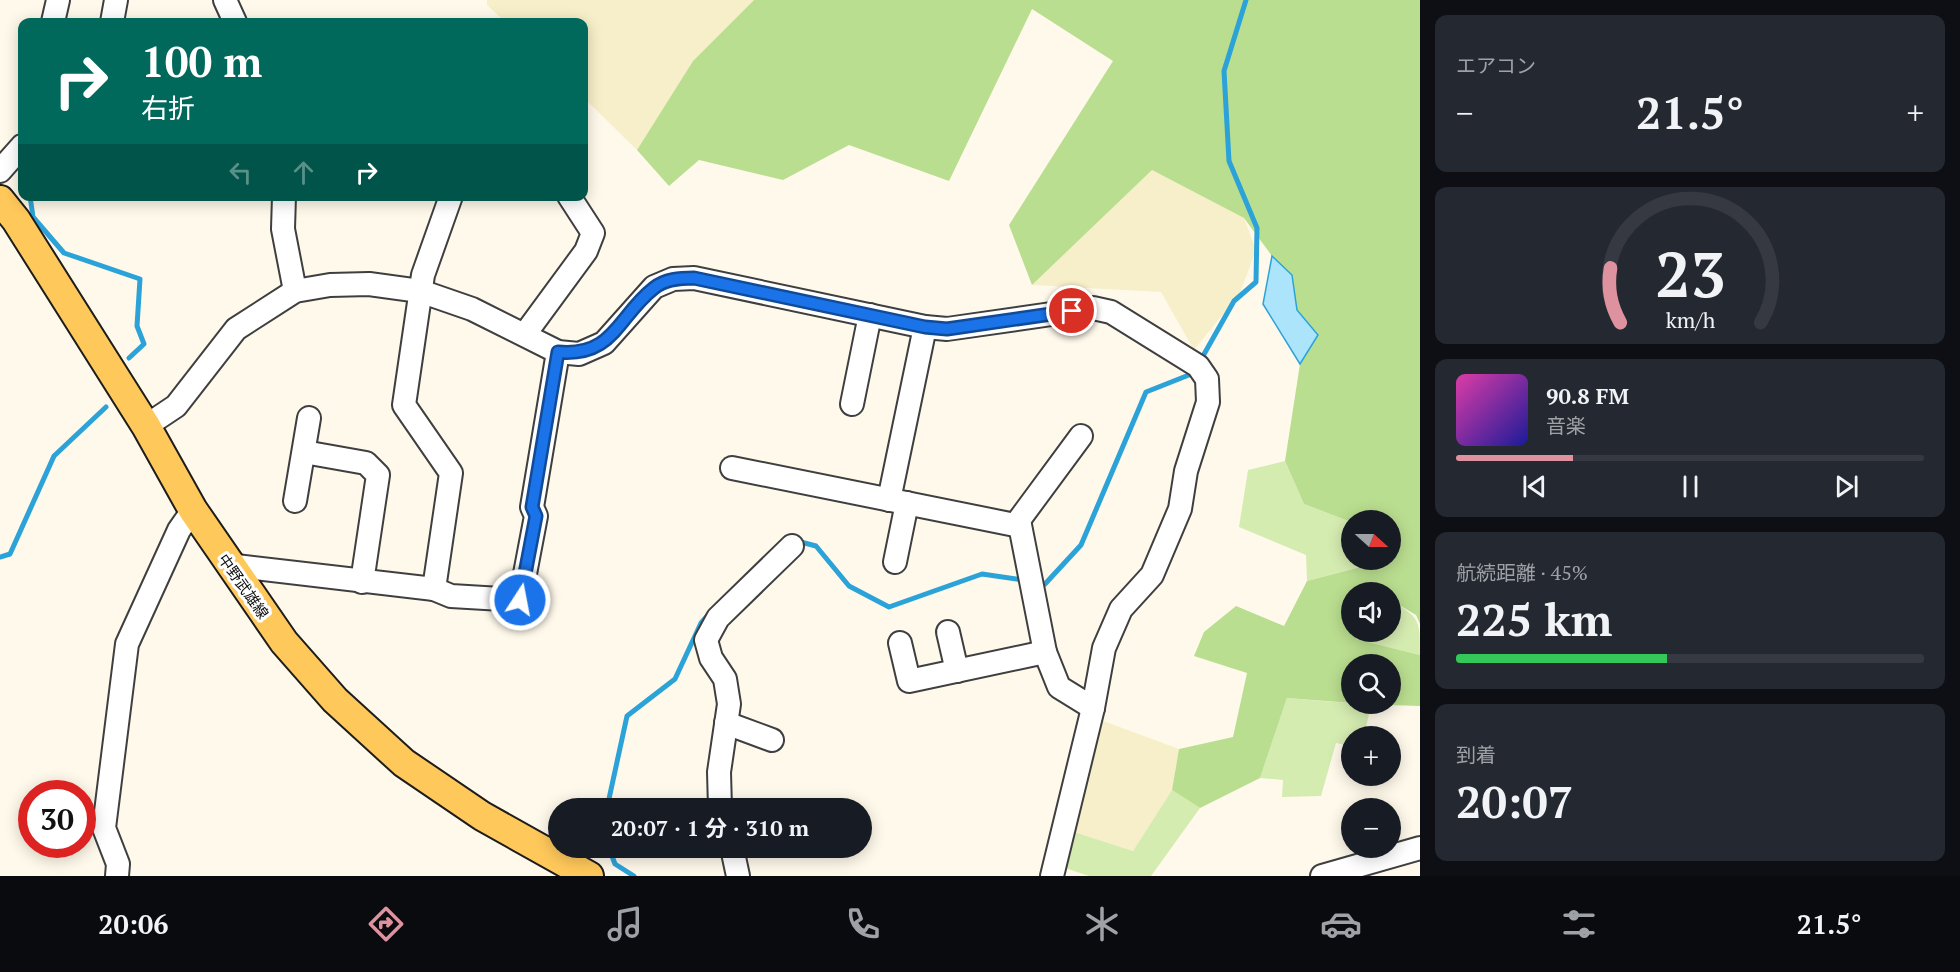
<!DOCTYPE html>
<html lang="ja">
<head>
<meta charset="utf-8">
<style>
	body { margin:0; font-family:"PT Serif","Noto Sans JP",serif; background:#242831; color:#f1f3f6; height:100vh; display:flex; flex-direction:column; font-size:22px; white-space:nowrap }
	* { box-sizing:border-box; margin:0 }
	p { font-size:20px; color:#9ea1a6 }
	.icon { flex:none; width:33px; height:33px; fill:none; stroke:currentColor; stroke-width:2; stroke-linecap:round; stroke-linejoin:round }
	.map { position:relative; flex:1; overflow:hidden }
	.drawer { display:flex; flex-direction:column; gap:15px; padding:15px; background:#0d0f14; width:540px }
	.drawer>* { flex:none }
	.banner { position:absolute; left:18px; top:18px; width:570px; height:183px; border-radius:12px; box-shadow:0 3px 15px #0003; background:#00695c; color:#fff; overflow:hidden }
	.needle { width:39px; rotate:111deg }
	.controls { position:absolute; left:1341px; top:510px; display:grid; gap:12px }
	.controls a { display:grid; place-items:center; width:60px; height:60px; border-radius:50%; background:#171b24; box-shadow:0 3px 15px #0003; font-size:30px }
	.speed { position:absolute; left:18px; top:780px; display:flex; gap:12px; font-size:30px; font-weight:700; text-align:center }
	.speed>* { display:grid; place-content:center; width:78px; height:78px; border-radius:50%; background:#171b24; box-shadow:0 3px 15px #0003; line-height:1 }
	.speed .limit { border:9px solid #d22; background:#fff; color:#111 }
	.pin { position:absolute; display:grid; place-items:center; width:51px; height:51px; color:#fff; margin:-26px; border:3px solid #fff; border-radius:50%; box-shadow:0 2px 6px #0007 }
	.me { position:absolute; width:66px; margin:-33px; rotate:11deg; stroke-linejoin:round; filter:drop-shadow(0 0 4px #0008) }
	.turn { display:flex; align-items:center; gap:21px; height:126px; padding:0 24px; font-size:27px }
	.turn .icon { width:78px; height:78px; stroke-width:2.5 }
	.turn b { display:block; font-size:42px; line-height:51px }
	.lanes { display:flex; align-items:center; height:57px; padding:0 24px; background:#0003; justify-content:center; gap:30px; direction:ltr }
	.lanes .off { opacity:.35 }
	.big { font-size:45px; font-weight:700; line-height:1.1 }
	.drawer .tile { flex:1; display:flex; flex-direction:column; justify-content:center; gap:9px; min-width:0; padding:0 21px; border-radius:12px; background:#242831 }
	.drawer .dial { align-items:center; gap:0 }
	.dial svg { height:156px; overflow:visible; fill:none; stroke:#363941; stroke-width:7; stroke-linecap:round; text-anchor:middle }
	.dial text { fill:#f1f3f6; stroke:none }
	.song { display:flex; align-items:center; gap:18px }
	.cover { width:72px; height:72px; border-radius:9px; background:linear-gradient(135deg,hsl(320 70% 55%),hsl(240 70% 35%)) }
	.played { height:6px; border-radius:3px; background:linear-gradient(90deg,#de919e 25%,#363941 25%) }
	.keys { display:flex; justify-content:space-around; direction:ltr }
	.heat { display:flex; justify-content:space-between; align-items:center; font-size:33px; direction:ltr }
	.charge { height:9px; border-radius:4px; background:linear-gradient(90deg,#34c759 45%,#363941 0) }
	.trip { position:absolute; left:548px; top:798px; width:324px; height:60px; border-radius:30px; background:#171b24; box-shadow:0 3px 15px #0003; font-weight:700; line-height:60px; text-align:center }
	.tab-bar { display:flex; height:96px; justify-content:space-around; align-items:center; background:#090b0e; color:#9ea1a6 }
	.tab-bar .icon { width:42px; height:42px }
	.tab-bar .current { color:#de919e }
	.tab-bar b { font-size:27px; color:#f1f3f6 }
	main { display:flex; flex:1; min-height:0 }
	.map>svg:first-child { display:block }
	.farmland { fill:#f7efc9 }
	.green { fill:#d5ecb1 }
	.forest { fill:#bade90 }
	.water { fill:#abe4fb; stroke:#2ca3d8; stroke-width:1.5 }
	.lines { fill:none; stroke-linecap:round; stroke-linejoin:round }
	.stream { stroke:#2ca3d8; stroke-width:5 }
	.minor-casing { stroke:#3f3f3f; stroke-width:26 }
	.major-casing { stroke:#1d1d1d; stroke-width:32 }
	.minor { stroke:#fff; stroke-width:22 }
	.major { stroke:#ffc85b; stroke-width:28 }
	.route-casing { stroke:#114b97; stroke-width:15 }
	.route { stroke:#1a73e8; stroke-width:10 }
	.labels { text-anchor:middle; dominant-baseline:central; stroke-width:6; stroke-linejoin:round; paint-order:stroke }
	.street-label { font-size:15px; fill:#0c0c0c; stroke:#fff }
</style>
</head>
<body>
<main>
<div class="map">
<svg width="1420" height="876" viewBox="0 0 1420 876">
	<rect width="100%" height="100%" fill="#fff9eb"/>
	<g class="farmland">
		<polygon points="487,0 754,0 693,61 637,150 584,98 584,22 505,22 487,5"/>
		<polygon points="1152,170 1244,218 1256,250 1240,293 1194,350 1161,292 1032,285"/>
		<polygon points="1098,719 1179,749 1172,790 1133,851 1071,831"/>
	</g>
	<g class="green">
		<polygon points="1285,461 1304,504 1351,522 1352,560 1373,560 1372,564 1307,581 1306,555 1239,527 1248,470"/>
		<path d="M1391,600C1420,619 1420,618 1420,655L1356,639L1360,632H1390Z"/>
		<polygon points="1287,698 1371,705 1364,736 1352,736 1351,746 1336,743 1321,796 1282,797 1283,780 1260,778"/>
		<polygon points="1172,790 1200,808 1151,876 1089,876 1062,867 1071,831 1133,851"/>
	</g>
	<polygon class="forest" points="754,0 1420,0 1420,624 1416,615 1391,600 1390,592 1352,592 1352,632 1360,632 1356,639 1420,655 1420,706 1356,704 1390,704 1390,664 1352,664 1351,703 1287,698 1260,778 1200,808 1172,790 1179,749 1233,737 1247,673 1194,656 1204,632 1236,606 1284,626 1307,581 1372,564 1373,560 1390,560 1390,520 1351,522 1304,504 1285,461 1300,364 1318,335 1297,310 1292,275 1272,256 1244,218 1152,170 1032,285 1009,225 1113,61 1032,9 949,181 849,145 783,180 699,160 669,186 637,150 693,61"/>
	<polygon class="water" points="1272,256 1292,275 1297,310 1318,335 1300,364 1263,304"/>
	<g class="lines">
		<g class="stream">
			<polyline points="30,196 33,217 64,253 140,279 137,326 144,344 129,358"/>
			<polyline points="1203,356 1234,301 1256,282 1257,228 1229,161 1224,71 1246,0"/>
			<polyline points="797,541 816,546 849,586 889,607 982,574 1023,580"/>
			<polyline points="0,557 10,554 54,456 106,407"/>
			<polyline points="1045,584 1081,545 1146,392 1194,373"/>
			<polyline points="607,808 627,716 675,679 701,623 708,615"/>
			<polyline points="609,848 615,864 634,876"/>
		</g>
		<defs>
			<g id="minor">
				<polyline points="225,0 235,22"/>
				<polyline points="53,22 58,0"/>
				<polyline points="112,22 116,0"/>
				<polyline points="0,171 22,146"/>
				<polyline points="284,196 283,229 295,291"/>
				<polyline points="525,334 586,251 593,233 569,196"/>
				<polyline points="852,404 870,315"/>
				<polyline points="146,426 176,406 236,329 295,291 330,285 369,284 420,291 472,309 558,352 579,354 604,343 654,287 673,279 694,278 925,327 947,329 1093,308 1111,312 1198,366 1207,379 1208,402 1186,471 1180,509 1152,575 1121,609 1104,648 1093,708 1052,876"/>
				<polyline points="304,452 366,463 378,475 362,582"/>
				<polyline points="732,468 1020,526"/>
				<polyline points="889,500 925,327"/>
				<polyline points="295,501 309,418"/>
				<polyline points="895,562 907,503"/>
				<polyline points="228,565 434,589 451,473 404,405 423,275 451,196"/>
				<polyline points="434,589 451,596 520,600 536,516 532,507 558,352"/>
				<polyline points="948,632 957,671"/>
				<polyline points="900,643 909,681 1045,652 1059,687 1093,708"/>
				<polyline points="1045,652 1019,520 1081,436"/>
				<polyline points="726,723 772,740"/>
				<polyline points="720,808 719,772 729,704 725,679 711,658 706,640 718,618 792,546"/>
				<polyline points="732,848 738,876"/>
				<polyline points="117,876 118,864 104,828 127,644 179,530 193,510"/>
				<polyline points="1322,876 1420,848"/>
			</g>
			<polyline id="major" points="0,200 16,220 146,426 193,510 284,642 335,700 404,763 482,816 589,876"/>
		</defs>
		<use href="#minor" class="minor-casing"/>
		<use href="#major" class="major-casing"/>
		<use href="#minor" class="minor"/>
		<use href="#major" class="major"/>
	</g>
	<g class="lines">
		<defs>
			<path id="route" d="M520,600L536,516L532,507L558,352C614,357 617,317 654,288C665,279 680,278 694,278L925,327L947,329L1072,311"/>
		</defs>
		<use href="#route" class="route-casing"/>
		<use href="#route" class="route"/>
	</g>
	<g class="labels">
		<g class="street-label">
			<text transform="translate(244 586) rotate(55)">中野武雄線</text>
		</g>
	</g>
</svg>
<div class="controls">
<a><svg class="needle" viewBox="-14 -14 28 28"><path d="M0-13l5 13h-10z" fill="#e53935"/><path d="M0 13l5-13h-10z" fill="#9ea1a6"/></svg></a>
<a><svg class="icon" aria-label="sound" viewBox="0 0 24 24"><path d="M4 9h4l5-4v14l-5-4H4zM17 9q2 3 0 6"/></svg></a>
<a><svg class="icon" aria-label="search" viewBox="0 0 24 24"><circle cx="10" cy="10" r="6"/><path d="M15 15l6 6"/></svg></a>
<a>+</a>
<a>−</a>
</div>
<div class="speed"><div class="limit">30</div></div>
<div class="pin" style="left:1072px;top:311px;background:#d93025"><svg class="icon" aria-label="arrive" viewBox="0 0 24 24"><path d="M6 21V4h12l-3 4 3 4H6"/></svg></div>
<svg class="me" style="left:520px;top:600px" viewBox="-20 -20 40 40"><circle r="17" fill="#1a73e8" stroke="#fff" stroke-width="3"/><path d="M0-11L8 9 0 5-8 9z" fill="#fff"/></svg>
<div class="trip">20:07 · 1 分 · 310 m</div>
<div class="banner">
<div class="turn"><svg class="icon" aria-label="right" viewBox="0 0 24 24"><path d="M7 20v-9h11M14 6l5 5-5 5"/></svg><div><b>100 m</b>右折</div></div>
<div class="lanes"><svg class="icon off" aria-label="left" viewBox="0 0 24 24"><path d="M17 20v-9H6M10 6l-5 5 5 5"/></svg><svg class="icon off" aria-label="ahead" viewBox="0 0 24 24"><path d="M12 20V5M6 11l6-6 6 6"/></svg><svg class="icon" aria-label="right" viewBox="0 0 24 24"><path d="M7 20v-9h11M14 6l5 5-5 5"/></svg></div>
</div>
</div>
<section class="drawer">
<div class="tile"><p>エアコン</p>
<div class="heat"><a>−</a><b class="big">21.5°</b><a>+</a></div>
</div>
<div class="tile dial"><svg viewBox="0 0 100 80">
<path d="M14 69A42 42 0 1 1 86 69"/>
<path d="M14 69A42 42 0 0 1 9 41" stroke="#de919e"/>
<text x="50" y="56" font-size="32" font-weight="700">23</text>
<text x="50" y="72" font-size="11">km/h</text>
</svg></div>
<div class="tile">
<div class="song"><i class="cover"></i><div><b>90.8 FM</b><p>音楽</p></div></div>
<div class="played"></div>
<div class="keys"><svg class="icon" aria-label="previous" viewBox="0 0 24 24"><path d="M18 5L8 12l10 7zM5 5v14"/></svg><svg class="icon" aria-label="pause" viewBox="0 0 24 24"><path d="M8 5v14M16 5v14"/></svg><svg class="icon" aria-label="next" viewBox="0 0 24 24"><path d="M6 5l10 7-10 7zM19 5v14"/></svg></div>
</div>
<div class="tile"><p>航続距離 · 45%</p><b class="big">225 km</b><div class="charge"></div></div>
<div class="tile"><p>到着</p><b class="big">20:07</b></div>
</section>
</main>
<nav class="tab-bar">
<b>20:06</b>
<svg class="icon current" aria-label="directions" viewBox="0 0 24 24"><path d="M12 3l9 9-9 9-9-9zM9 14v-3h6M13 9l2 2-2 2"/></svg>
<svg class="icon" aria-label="music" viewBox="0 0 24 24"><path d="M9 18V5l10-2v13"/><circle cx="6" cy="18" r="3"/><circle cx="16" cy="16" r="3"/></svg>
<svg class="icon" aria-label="phone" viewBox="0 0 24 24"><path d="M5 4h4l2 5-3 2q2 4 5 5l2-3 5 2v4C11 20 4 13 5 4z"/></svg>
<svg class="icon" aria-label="climate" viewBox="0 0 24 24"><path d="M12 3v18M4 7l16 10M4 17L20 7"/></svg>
<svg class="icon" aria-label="car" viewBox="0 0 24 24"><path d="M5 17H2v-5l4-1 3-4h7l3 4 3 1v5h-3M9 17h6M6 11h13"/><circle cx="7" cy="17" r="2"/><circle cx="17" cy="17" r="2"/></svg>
<svg class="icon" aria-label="filters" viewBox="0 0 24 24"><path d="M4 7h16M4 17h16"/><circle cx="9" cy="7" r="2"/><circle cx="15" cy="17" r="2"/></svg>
<b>21.5°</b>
</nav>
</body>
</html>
